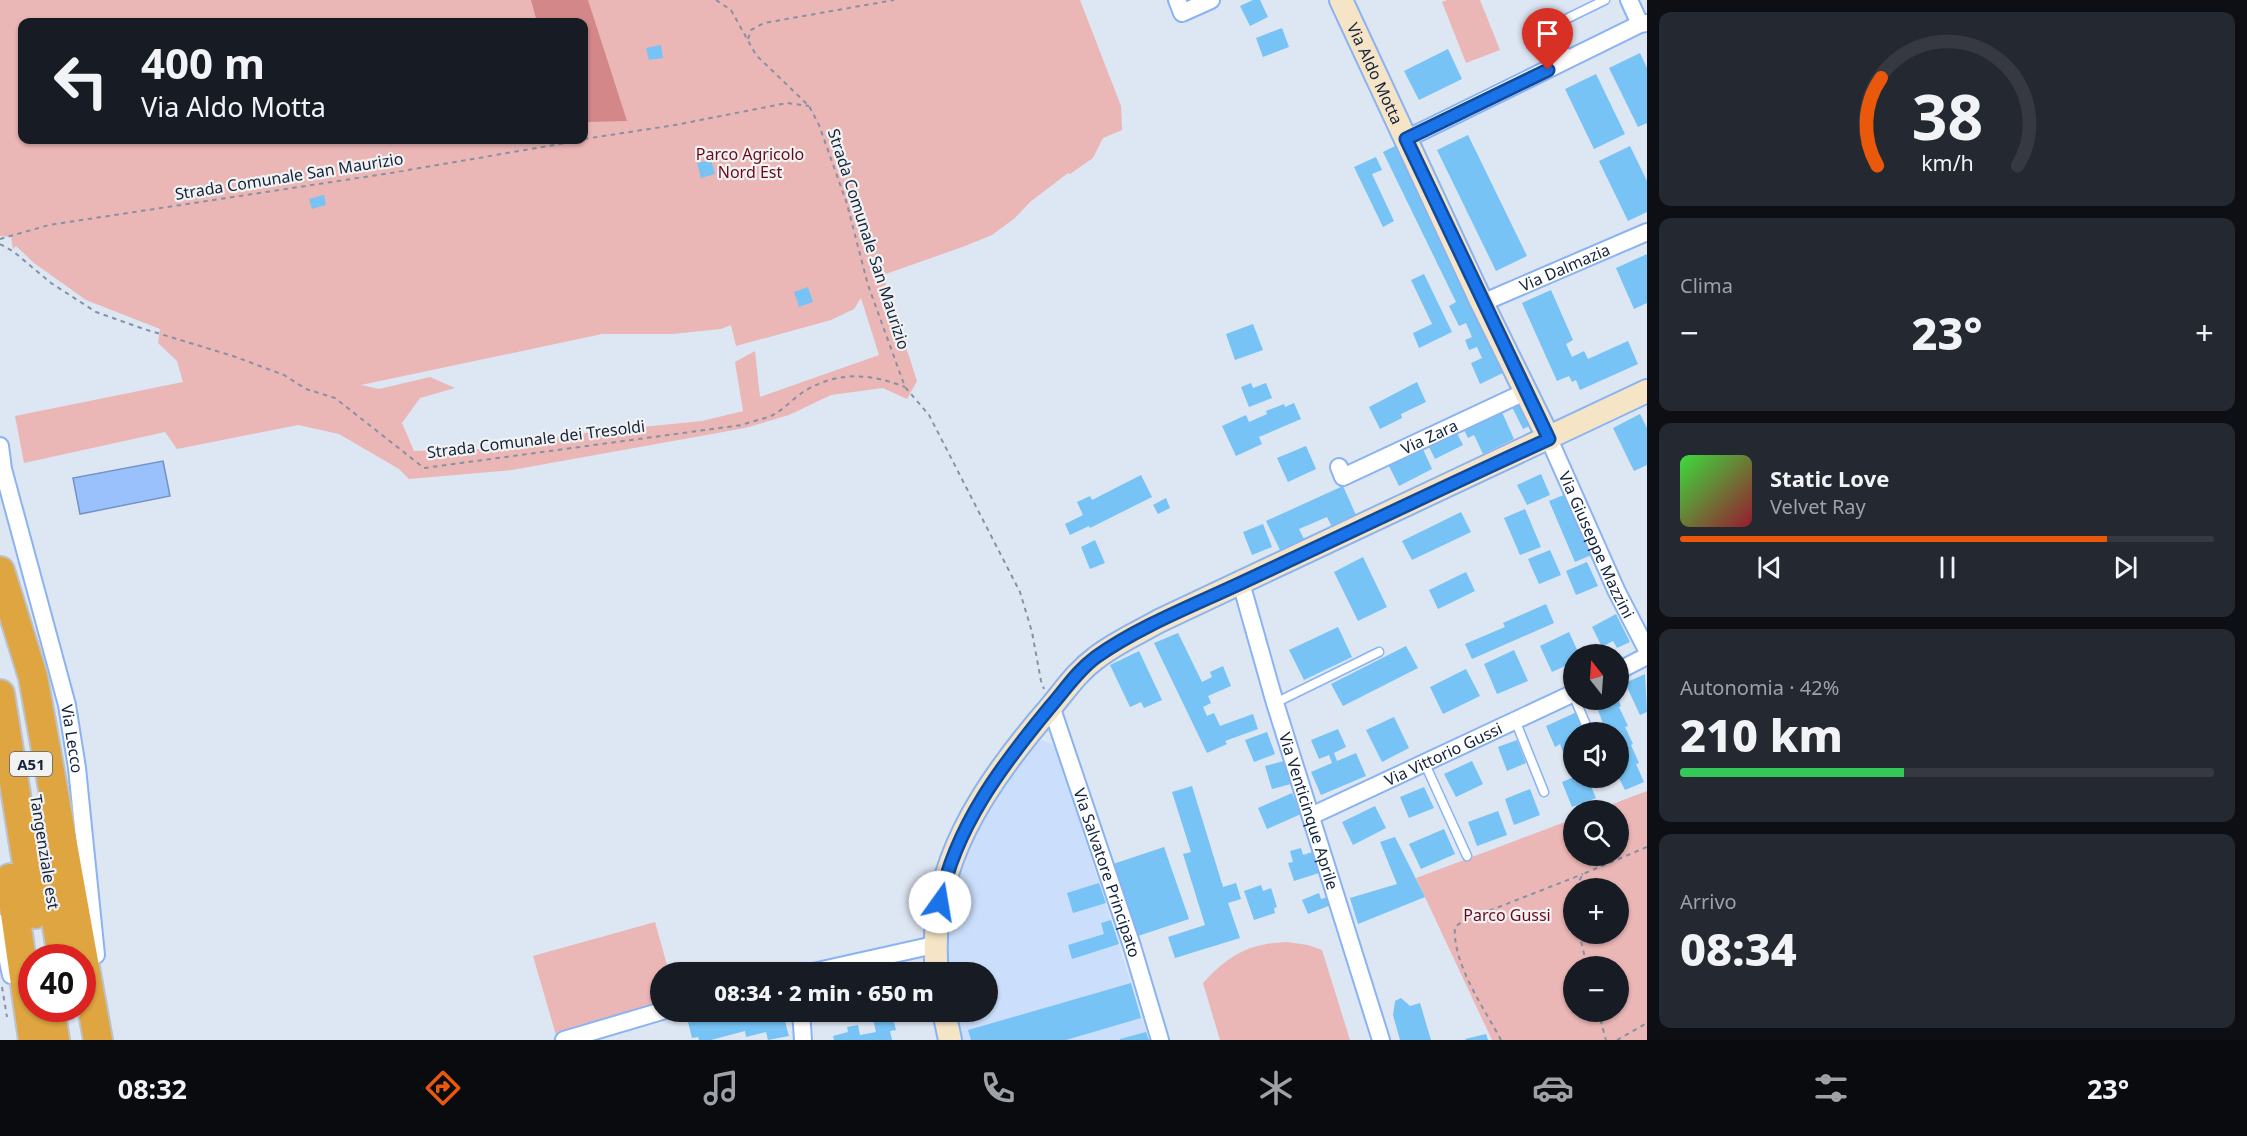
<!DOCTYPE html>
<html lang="it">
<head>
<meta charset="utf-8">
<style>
	body { margin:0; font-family:"Noto Sans",sans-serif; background:#242831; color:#f1f3f6; height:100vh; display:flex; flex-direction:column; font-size:22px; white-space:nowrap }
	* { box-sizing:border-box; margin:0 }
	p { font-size:20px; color:#9ea1a6 }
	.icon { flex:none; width:33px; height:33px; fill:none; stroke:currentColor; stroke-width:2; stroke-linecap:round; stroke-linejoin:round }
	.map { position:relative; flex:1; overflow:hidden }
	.drawer { display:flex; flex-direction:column; gap:12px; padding:12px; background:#0d0f14; width:600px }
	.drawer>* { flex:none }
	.hud { position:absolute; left:18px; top:18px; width:570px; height:126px; border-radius:12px; box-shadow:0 2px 4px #0004; background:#171b24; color:#f1f3f6; overflow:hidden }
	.needle { width:39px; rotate:343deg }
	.buttons { position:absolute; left:1563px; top:644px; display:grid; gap:12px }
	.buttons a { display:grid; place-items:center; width:66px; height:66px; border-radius:50%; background:#171b24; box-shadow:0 2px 4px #0004; font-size:30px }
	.speed { position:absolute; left:18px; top:944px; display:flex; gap:12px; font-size:30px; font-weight:700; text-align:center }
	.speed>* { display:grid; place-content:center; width:78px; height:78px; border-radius:50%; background:#171b24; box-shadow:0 2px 4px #0004; line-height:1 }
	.speed .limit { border:9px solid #d22; background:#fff; color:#111 }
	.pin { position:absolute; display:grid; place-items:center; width:51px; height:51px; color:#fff; margin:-62px -26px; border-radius:50% 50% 50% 0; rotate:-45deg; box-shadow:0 0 6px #0007 }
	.pin .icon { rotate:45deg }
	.me { position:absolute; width:66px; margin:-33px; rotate:13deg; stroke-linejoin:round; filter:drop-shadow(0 0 4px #0008) }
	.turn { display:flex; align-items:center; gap:21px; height:126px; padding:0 24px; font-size:27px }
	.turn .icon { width:78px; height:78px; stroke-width:2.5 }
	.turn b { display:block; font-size:42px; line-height:51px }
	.big { font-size:45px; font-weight:800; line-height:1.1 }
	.drawer .widget { flex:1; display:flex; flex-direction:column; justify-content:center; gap:9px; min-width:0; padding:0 21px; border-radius:12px; background:#242831 }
	.drawer .dial { align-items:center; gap:0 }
	.dial svg { height:156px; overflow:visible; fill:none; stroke:#363941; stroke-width:7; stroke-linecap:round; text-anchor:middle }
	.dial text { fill:#f1f3f6; stroke:none }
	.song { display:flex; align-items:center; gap:18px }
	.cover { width:72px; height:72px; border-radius:9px; background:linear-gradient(135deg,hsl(120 70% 55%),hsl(350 70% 35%)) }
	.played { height:6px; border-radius:3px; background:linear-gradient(90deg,#ea580c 80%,#363941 80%) }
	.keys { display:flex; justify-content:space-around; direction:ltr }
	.heat { display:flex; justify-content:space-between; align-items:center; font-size:33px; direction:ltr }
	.charge { height:9px; border-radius:4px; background:linear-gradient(90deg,#34c759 42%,#363941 0) }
	.trip { position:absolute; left:650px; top:962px; width:348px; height:60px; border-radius:30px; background:#171b24; box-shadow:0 2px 4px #0004; font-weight:800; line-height:60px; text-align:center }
	.tabs { display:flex; height:96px; justify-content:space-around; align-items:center; background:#090b0e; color:#9ea1a6 }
	.tabs .icon { width:42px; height:42px }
	.tabs .on { color:#ea580c }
	.tabs b { font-size:27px; color:#f1f3f6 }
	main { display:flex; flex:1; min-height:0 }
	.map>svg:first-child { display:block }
	.built { fill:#cbdffc }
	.green { fill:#ebb6b6; fill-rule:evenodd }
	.forest { fill:#d38789 }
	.water { fill:#9ac1fb; stroke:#7292c2; stroke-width:1.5 }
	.building { fill:#77c3f5 }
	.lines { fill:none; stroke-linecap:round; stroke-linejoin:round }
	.lane-casing { stroke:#89b3f3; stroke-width:11 }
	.street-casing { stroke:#89b3f3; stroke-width:20 }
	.secondary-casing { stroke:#89b3f3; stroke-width:26 }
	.highway-casing { stroke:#bdc1c8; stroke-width:32 }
	.path { stroke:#8692a4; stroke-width:2; stroke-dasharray:4.5 4.5; stroke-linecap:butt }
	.lane { stroke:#fff; stroke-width:8 }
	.street { stroke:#fff; stroke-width:16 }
	.secondary { stroke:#f5e4c6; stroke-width:22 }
	.highway { stroke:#dea540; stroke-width:28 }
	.route-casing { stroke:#114b97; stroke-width:15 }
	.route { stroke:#1a73e8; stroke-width:10 }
	.labels { text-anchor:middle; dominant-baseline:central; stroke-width:4.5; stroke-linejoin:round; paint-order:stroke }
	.shield { fill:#f2f2f2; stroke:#566173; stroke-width:1.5 }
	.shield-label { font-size:15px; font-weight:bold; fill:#13233c }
	.street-label { font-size:16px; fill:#13233c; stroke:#f2f2f2 }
	.park-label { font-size:16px; fill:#670b1c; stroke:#f2f2f2 }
</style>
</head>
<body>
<main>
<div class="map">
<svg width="1647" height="1040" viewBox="0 0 1647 1040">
	<rect width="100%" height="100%" fill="#dde6f3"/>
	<polygon class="built" points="1036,740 1045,741 1055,746 1149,1040 962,1040 955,1011 987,1011 987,972 949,972 947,926 956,882 963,858 1026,746"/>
	<g class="green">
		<path d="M0,0H1080L1121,106L1122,130L1103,138L1093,158L1070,174L1068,173L1030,202L1015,218L992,235L965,246L883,275L917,381L907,399L883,388L831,395L789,415L745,428L512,470L409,479L399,469L339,434L298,425L177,449L165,432L24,463L15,416L183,382L177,361L158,343L160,329L86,300L34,263L16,246L13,249L11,237L0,236ZM22,22H584V140H22ZM861,298L879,355L760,397L755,351L735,362L743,411L702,421L592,432L480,449L414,451L402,423L420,398L455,388L430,377L379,389L361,385L602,334H672L721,329L731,325L736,346L831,320L854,309Z"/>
		<polygon points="1447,0 1480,0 1500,50 1466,63 1442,2"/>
		<path d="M1647,791V1040H1492L1416,878L1573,819L1574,855H1618V810H1597ZM1574,888H1618V933H1574ZM1574,966H1618V1011H1574Z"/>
		<polygon points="655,922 669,972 660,972 660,1004 556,1035 533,956"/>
		<path d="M1287,942L1308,945L1322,950L1350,1040H1220L1203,983C1230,954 1248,944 1287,942Z"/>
	</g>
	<polygon class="forest" points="531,0 588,0 627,121 584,122 584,22 537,22"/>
	<polygon class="water" points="163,461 170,496 80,514 73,478"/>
	<g class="building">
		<polygon points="1253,0 1260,0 1268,17 1250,26 1240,6"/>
		<polygon points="1282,28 1289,47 1263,57 1256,38"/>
		<polygon points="661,45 663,58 649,60 646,48"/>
		<polygon points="1448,49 1462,79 1419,100 1404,71"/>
		<polygon points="1640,53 1647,68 1647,123 1638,127 1609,68"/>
		<polygon points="1596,74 1625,134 1594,149 1565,89"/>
		<polygon points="1468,135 1527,256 1496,271 1437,150"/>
		<polygon points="1399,144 1507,371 1480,384 1471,363 1482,358 1477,347 1469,350 1465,340 1472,337 1466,323 1459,326 1449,306 1456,302 1383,152"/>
		<polygon points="1630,146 1647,181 1647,212 1628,221 1599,161"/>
		<polygon points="1376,157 1382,170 1372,174 1394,221 1383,227 1354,167"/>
		<polygon points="711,160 715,174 701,178 697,163"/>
		<polygon points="324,195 326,205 312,209 309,199"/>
		<polygon points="1647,254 1647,303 1634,309 1616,268"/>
		<polygon points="1424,274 1452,332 1419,348 1413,333 1432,324 1411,280"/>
		<polygon points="808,287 813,302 799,307 794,292"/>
		<polygon points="1551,290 1573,340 1566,344 1572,357 1584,351 1588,359 1628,341 1638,364 1580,390 1576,380 1572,382 1569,376 1557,381 1522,303"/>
		<polygon points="1253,324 1263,350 1235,360 1226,334"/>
		<polygon points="1417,382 1426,402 1401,414 1402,418 1380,429 1369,407"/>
		<polygon points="1251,383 1253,388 1266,383 1272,398 1249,407 1241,387"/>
		<polygon points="1522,400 1534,424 1523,429 1511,405"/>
		<polygon points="1294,403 1301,419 1259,437 1262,444 1236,456 1222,426 1246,415 1249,422 1267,414 1266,411 1284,404 1285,407"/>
		<polygon points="1501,410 1514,439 1483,454 1474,435 1468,438 1463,428"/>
		<polygon points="1640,414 1647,428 1647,465 1634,471 1613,428"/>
		<polygon points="1456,431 1463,445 1435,459 1428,445"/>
		<polygon points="1306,446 1316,469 1288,482 1277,458"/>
		<polygon points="1422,447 1432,469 1399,486 1388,464"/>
		<polygon points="1541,474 1550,495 1527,505 1517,485"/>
		<polygon points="1141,475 1152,497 1090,528 1089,526 1070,535 1065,524 1083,515 1077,502 1090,496 1092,500"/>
		<polygon points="1343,486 1356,515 1332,527 1327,517 1299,529 1304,539 1280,550 1266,521"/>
		<polygon points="1571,492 1596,553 1575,562 1549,501"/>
		<polygon points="1166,498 1170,508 1158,514 1153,505"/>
		<polygon points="1525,509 1541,547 1520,555 1504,518"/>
		<polygon points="1461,512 1471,532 1412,560 1402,541"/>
		<polygon points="1263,524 1272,547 1252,555 1243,532"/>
		<polygon points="1095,540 1105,563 1090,569 1081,547"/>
		<polygon points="1550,550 1561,575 1539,584 1528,559"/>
		<polygon points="1363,557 1387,607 1358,621 1334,572"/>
		<polygon points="1587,562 1598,586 1576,595 1566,571"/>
		<polygon points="1466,572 1475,591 1438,609 1429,590"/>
		<polygon points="1546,604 1554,623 1472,659 1465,644 1505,627 1503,623"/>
		<polygon points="1616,614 1630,642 1617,648 1613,641 1602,647 1592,627"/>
		<polygon points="1338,627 1352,657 1304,680 1289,650"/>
		<polygon points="1569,632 1579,654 1574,654 1574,662 1552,672 1540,646"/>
		<polygon points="1178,633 1202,682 1212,677 1210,672 1223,666 1231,686 1208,696 1211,703 1203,707 1207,716 1214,713 1220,726 1253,714 1258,729 1225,741 1227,744 1207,753 1154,643"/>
		<polygon points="1406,646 1418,668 1343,706 1331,684"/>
		<polygon points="1514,650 1528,681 1497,694 1484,664"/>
		<polygon points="1139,651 1162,700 1144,708 1141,702 1130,707 1110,665"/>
		<polygon points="1466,669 1480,696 1443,714 1430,687"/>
		<polygon points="1645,674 1647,712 1640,715 1625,683"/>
		<polygon points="1594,699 1618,699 1621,706 1619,707 1628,726 1625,727 1633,744 1631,745 1639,763 1636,764 1644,782 1625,790 1618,776 1618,732 1606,732"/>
		<polygon points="1577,712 1586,732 1574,732 1574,751 1564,755 1560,744 1555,747 1546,726"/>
		<polygon points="1394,717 1409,748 1382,762 1366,730"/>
		<polygon points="1338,729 1346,747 1334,753 1337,761 1356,753 1366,776 1321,795 1311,772 1332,763 1329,755 1319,759 1311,740"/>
		<polygon points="1267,732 1275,754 1254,762 1245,740"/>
		<polygon points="1517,740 1526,763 1507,771 1498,747"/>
		<polygon points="1284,761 1291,784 1272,789 1265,766"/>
		<polygon points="1472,761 1483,784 1456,797 1444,774"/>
		<polygon points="1574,777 1587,777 1596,798 1572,807 1562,782"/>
		<polygon points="1192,786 1223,887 1236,883 1241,899 1228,903 1240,938 1175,958 1168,937 1205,925 1183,854 1191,852 1172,792"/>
		<polygon points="1424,787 1434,808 1409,818 1400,797"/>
		<polygon points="1530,789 1540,815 1514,825 1505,799"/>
		<polygon points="1292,793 1301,814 1267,829 1258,808"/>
		<polygon points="1375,806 1386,828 1353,845 1342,822"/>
		<polygon points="1498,811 1507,835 1477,846 1468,822"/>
		<polygon points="1444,829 1455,854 1421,869 1409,844"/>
		<polygon points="1395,837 1425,897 1358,924 1350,898 1397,884 1380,842"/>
		<polygon points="1164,847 1189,919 1138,936 1113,864"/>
		<polygon points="1301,848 1303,855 1312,852 1319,873 1294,881 1288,863 1293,862 1290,851"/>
		<polygon points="1099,883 1106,903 1073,913 1067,893"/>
		<polygon points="1261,885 1263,891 1271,888 1277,907 1274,908 1275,913 1254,920 1244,891"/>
		<polygon points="1319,893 1321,899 1328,897 1331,905 1308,914 1302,900"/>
		<polygon points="1111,920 1119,944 1072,959 1068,945 1104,934 1101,923"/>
		<polygon points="1131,983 1141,1018 1066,1040 971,1040 968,1030"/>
		<polygon points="1401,998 1410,1006 1420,1003 1431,1040 1400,1040 1393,1015 1395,1001"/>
		<polygon points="713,1011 718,1011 719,1014 737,1011 738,1015 755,1011 778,1011 780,1020 784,1018 789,1036 768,1040 766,1032 746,1037 745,1031 711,1040 699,1040 698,1037 692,1038 688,1022 699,1020 698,1015"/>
		<polygon points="871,1011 891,1011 896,1030 890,1031 892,1040 834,1040 833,1036 848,1032 847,1027 858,1025 860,1035 876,1032"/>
		<polygon points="1146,1032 1149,1040 1120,1040 1120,1039"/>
		<polygon points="1486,1034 1488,1040 1466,1040 1465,1039"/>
	</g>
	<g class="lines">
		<defs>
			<g id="lane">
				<polyline points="1568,60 1556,24 1605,0"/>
				<polyline points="1575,699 1589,732"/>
				<polyline points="1275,703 1379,652"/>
				<polyline points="1515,720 1544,792"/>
				<polyline points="1425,764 1467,856"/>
			</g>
			<g id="street">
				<polyline points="1177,0 1182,13 1211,0"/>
				<polyline points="1629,0 1640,24"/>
				<polyline points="1406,139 1640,24 1647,23"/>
				<path id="s1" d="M1482,303L1647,232"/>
				<path id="s2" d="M1549,439L1617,592L1647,650"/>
				<path id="s3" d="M0,446L3,469L67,705L77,768L96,955"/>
				<path id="s4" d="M1339,467L1343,477L1527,391"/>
				<path id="s5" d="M1241,583L1275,703L1381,1040"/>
				<polyline points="1618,671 1647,656"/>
				<path id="s6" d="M1051,706L1132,946L1160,1040"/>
				<path id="s7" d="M1311,816L1574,693"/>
				<polyline points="0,923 11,975"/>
				<polyline points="813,972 934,945"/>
				<polyline points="801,1011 803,1040"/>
				<polyline points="564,1040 662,1011"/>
			</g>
			<g id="secondary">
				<path id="s8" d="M1341,0L1482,303L1549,439"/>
				<path d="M937,972C926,868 985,783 1050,708C1065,690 1077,672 1096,658C1115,643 1138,633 1159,621L1647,391"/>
				<polyline points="944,1011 950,1040"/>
			</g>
			<g id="highway">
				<polyline points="0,571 33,677 98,1040"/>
				<polyline points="0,694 35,914"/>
				<polyline points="49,876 62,957"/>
				<polyline points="10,878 33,1040"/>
				<polyline points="50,1008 55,1040"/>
			</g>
		</defs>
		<use href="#lane" class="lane-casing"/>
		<use href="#street" class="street-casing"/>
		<use href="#secondary" class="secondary-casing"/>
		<use href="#highway" class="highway-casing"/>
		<g class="path">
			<polyline points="716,0 731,10 756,55 809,106 819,125 847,204 868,285 905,387 929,415 1020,592 1032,632 1041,681 1044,689"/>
			<polyline points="748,39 751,30 764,23 894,0"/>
			<polyline points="584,139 675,125 787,103 809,106"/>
			<polyline points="0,239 49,225 391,173 583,140"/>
			<path d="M0,244L14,252L51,283L96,312L144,329L233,356L284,375L306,389L335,398L424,468L742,425C752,421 764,419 773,415C784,409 793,399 803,392C837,371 869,373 905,387"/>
			<polyline points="1575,888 1583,874 1647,847"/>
			<polyline points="1574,891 1572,903 1574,910"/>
			<polyline points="1579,933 1587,966"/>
			<polyline points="2,987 7,1017"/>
			<polyline points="1598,1011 1606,1040"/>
			<path d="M1501,1040C1484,1008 1452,963 1455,927L1463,921L1583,874"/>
			<polyline points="1617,1040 1647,1023"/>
		</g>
		<use href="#lane" class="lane"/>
		<use href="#street" class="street"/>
		<use href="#secondary" class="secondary"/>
		<use href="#highway" class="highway"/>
	</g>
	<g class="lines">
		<defs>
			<path id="route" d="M940,902C955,827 1002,765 1050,707C1065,690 1077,671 1096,657C1140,626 1192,606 1241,583C1344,535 1446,486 1549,439L1406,139L1548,70"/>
		</defs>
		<use href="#route" class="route-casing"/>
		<use href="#route" class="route"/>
	</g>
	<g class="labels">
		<rect class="shield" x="10" y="752" width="42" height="24" rx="4.5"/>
		<g class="shield-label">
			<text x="31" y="764">A51</text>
		</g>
		<g class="street-label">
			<text stroke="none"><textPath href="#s8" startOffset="81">Via Aldo Motta</textPath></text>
			<text transform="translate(289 176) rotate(-9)">Strada Comunale San Maurizio</text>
			<text transform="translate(869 239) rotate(72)">Strada Comunale San Maurizio</text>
			<text stroke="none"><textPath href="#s1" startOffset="90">Via Dalmazia</textPath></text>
			<text stroke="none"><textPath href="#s4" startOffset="106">Via Zara</textPath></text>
			<text transform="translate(536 439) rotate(-7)">Strada Comunale dei Tresoldi</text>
			<text stroke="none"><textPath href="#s2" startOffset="116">Via Giuseppe Mazzini</textPath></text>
			<text stroke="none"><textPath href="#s3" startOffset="302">Via Lecco</textPath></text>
			<text stroke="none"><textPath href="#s7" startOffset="146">Via Vittorio Gussi</textPath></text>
			<text stroke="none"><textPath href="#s5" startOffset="238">Via Venticinque Aprile</textPath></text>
			<text transform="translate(45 852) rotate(81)">Tangenziale est</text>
			<text stroke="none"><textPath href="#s6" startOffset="176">Via Salvatore Principato</textPath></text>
		</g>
		<g class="park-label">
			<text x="750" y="154">Parco Agricolo<tspan x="750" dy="18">Nord Est</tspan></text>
			<text x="1507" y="915">Parco Gussi</text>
		</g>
	</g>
</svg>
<div class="buttons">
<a><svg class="needle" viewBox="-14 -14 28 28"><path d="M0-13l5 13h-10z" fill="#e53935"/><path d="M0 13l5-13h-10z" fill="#9ea1a6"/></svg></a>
<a><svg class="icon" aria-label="sound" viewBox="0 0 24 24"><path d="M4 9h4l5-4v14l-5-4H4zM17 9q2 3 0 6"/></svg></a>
<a><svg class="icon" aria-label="search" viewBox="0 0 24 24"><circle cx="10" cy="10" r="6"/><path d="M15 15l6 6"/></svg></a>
<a>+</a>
<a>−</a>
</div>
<div class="speed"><div class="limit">40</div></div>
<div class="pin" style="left:1548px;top:70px;background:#d93025"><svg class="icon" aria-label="arrive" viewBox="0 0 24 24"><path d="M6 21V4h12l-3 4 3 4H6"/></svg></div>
<svg class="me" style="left:940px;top:902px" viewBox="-20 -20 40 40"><circle r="19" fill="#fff"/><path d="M0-13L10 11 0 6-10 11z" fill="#1a73e8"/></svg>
<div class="trip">08:34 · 2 min · 650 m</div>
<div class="hud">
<div class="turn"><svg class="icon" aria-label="left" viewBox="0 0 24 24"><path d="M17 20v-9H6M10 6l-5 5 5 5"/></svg><div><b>400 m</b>Via Aldo Motta</div></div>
</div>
</div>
<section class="drawer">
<div class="widget dial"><svg viewBox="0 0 100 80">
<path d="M14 69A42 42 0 1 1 86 69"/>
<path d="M14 69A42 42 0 0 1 16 24" stroke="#ea580c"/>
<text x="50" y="56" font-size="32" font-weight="700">38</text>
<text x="50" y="72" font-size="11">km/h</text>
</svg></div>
<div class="widget"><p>Clima</p>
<div class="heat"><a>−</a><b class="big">23°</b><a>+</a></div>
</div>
<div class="widget">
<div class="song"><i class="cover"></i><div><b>Static Love</b><p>Velvet Ray</p></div></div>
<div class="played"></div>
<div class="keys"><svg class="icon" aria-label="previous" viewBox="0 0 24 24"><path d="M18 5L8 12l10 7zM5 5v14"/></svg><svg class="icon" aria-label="pause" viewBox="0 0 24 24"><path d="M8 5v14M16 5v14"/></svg><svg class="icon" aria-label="next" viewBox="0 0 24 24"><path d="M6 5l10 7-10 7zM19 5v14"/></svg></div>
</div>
<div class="widget"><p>Autonomia · 42%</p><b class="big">210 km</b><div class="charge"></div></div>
<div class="widget"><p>Arrivo</p><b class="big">08:34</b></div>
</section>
</main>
<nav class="tabs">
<b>08:32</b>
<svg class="icon on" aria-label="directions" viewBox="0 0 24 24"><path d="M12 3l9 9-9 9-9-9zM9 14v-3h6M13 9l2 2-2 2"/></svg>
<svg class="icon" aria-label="music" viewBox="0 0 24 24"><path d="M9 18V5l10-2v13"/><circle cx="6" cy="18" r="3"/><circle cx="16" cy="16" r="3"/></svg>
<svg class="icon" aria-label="phone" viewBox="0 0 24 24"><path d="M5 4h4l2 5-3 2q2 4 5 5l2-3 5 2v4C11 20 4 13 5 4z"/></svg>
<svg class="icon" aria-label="climate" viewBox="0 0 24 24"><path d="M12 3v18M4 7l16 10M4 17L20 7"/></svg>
<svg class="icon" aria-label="car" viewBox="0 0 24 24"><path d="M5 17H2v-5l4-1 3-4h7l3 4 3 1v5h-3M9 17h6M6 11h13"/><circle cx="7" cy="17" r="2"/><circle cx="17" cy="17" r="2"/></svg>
<svg class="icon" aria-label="filters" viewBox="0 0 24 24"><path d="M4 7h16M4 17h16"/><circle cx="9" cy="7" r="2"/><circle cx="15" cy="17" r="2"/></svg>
<b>23°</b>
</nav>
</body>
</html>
